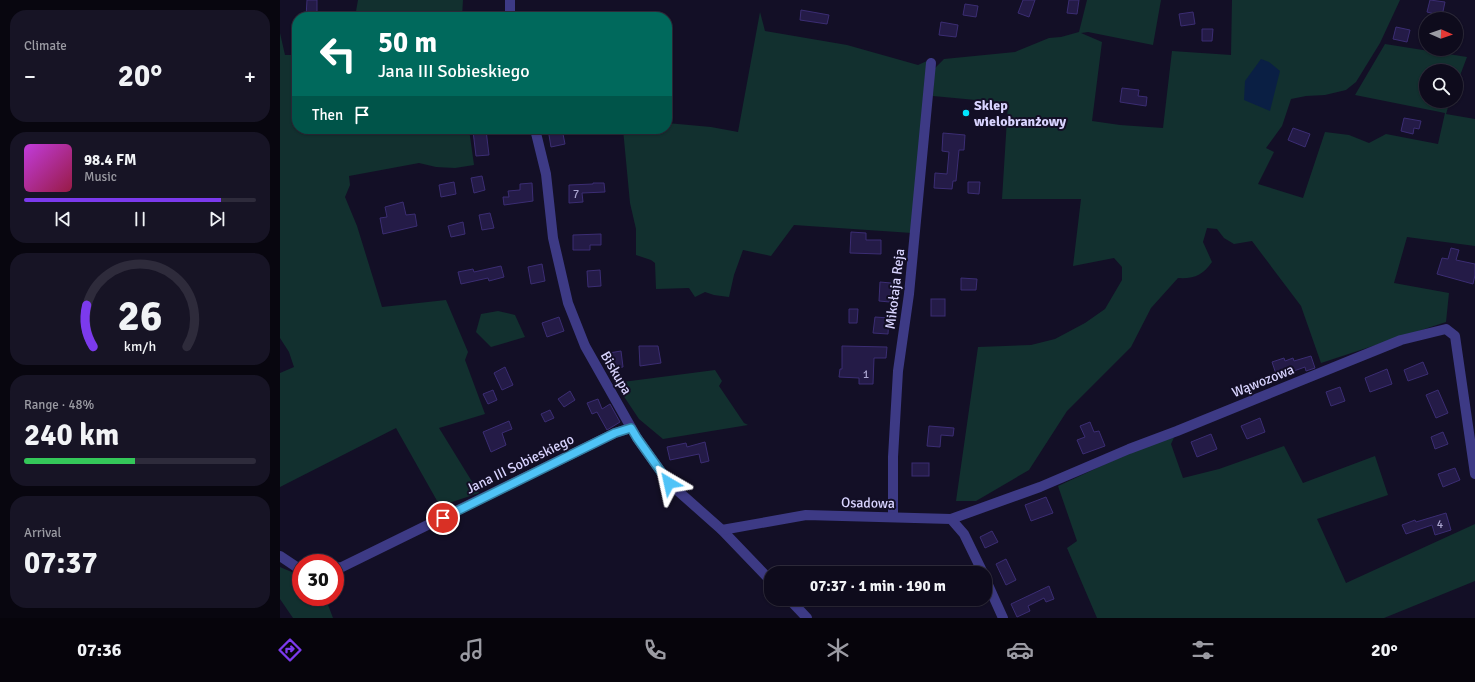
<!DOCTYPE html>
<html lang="en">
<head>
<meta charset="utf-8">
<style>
	body { margin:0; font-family:Signika,sans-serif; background:#171425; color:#f1f3f6; height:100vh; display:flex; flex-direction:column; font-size:15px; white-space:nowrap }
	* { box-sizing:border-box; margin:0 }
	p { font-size:13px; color:#9b9ba3 }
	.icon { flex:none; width:22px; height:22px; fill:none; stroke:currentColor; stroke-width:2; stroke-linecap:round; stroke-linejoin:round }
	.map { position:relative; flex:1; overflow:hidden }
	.panel { display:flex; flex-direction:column; gap:10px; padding:10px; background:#08060f; width:280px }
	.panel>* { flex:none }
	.guide { position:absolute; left:12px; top:12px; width:380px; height:122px; border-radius:16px; box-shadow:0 1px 3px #0004,0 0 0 1px #2e2b3b; background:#00695c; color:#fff; overflow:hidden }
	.needle { width:26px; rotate:92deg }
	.tools { position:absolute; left:1139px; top:12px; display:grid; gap:8px }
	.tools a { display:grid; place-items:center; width:44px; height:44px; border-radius:50%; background:#0e0b1c; box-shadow:0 1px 3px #0004,0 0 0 1px #2e2b3b; font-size:20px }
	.speed { position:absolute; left:12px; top:554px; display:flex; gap:8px; font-size:20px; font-weight:700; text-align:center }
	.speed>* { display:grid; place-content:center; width:52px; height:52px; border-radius:50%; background:#0e0b1c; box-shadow:0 1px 3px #0004,0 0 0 1px #2e2b3b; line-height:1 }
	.speed .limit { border:6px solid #d22; background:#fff; color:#111 }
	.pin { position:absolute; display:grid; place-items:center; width:34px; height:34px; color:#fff; margin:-17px; border:2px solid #fff; border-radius:50%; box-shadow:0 1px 4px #0007 }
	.me { position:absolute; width:44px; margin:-22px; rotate:324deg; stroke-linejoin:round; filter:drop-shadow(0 0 3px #0008) }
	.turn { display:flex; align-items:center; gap:14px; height:84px; padding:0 20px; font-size:18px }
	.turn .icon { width:52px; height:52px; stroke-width:2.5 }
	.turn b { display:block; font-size:28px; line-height:34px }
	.then { display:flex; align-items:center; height:38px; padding:0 20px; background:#0003; gap:8px; font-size:15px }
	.big { font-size:30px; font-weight:700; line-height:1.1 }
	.panel .card { flex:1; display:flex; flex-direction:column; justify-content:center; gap:6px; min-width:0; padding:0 14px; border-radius:16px; background:#171425 }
	.panel .dial { align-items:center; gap:0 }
	.dial svg { height:104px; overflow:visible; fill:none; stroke:#2e2b3b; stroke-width:7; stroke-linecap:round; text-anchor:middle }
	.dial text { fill:#f1f3f6; stroke:none }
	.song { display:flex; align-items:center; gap:12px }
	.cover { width:48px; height:48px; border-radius:6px; background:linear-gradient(135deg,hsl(290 70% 55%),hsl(340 70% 35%)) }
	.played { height:4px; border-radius:2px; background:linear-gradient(90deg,#7c3aed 85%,#2e2b3b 85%) }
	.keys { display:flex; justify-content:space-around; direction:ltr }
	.heat { display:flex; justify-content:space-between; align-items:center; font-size:22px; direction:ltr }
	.charge { height:6px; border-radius:3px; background:linear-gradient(90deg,#34c759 48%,#2e2b3b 0) }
	.trip { position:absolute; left:484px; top:566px; width:228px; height:40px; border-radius:16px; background:#0e0b1c; box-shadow:0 1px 3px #0004,0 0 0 1px #2e2b3b; font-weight:700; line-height:40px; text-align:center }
	.tabs { display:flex; height:64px; justify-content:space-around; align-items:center; background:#06040b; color:#9b9ba3 }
	.tabs .icon { width:28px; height:28px }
	.tabs .current { color:#7c3aed }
	.tabs b { font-size:18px; color:#f1f3f6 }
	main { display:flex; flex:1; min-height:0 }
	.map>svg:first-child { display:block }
	.green { fill:#12302f }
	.water { fill:#0a1f44 }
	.building { fill:#241b47; stroke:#3b2d73 }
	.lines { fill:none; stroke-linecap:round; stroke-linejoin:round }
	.minor { stroke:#3d3a85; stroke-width:10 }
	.route-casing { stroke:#337fa1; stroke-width:10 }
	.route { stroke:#4fc3f7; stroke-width:7 }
	.poi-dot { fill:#00e5ff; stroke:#130f26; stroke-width:1.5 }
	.labels { text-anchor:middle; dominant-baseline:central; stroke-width:4; stroke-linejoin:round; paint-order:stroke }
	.number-label { font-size:12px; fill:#aca6d1 }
	.poi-label { font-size:14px; font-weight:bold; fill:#d9d4ff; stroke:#130f26; text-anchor:start }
	.street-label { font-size:14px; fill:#d9d4ff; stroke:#130f26 }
</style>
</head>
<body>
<main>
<section class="panel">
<div class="card"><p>Climate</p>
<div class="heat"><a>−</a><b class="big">20°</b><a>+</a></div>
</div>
<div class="card">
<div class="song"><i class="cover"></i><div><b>98.4 FM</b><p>Music</p></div></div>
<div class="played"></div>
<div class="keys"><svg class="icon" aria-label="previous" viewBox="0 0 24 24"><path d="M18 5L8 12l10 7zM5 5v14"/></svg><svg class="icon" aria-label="pause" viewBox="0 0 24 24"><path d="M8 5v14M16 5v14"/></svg><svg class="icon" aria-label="next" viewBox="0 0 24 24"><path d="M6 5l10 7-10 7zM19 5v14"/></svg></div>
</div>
<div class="card dial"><svg viewBox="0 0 100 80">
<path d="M14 69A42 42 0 1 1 86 69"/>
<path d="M14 69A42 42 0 0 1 9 37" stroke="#7c3aed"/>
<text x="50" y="56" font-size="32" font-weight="700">26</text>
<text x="50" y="72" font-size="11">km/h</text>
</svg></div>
<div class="card"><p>Range · 48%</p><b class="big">240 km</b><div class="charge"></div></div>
<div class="card"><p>Arrival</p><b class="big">07:37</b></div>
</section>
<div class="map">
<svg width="1195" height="618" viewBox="0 0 1195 618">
	<rect width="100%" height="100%" fill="#130f26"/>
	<g class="green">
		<polygon points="78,0 183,0 182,17 75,17"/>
		<path d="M807,0H881L873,45L808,32L801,33L822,42L812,121L840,125L883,128L892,51L951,55L952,0H1120L1100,43L1076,82L1066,90L1045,95L1026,96L1011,99L1002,126L986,148L994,152L978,184L1023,198L1045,132L1069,135L1089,143L1106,134L1158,144L1165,113L1075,95L1105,44L1187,57L1176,86V71H1146V101H1170L1166,114L1195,119V246L1127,237L1114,283L1169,293L1166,322L1041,363L1021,306L972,241L954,244L944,238L937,229L927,228L923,242L932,262C923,275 914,279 898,278L871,308L851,347L787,411L749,470L696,501H676L698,347L751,345L775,339L805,323L825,309L842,280V267L834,258L793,266L801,199H722L728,103L653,96L654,69L664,59L735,52L769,38L781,37L799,32Z"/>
		<polygon points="480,12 485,31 567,45 638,65 647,61 632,233 514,225 491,256 463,250 454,275 449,297 434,295 425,292 415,297 409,288 376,289 375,263 371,260 356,255 356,229 350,203 343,129 387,129 387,123 431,127 458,132"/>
		<polygon points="0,33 5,55 17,55 17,129 189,129 194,165 175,168 156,167 139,163 69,176 70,185 65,197 77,226 102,307 166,300 188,352 185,360 205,414 159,428 199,493 160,506 116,428 0,487 0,373 14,367 9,352 0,338"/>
		<polygon points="218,311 235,315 245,337 211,347 196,332 201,314"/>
		<polygon points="435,370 442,381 439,386 464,423 468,425 383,439 359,419 335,383"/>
		<polygon points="897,431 891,444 903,478 939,469 1004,446 1023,483 1095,456 1108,495 1037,519 1066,583 1195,524 1195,581 1104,618 817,618 787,548 797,541 778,486"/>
		<polygon points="0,567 21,576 21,597 45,597 53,618 13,618 0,599"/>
	</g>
	<polygon class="water" points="981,59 989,62 1000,71 990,111 964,100 965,81"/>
	<g class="building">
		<polygon points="27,0 37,0 37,17 26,17"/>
		<polygon points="743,0 755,0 749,17 738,13"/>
		<polygon points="789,0 799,0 797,14 787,13"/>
		<polygon points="1150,0 1165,2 1162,16 1147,12"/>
		<polygon points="685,4 698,6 696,17 683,15"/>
		<polygon points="521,10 549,15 547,24 520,20"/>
		<polygon points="913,12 915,24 901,26 899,14"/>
		<polygon points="661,22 678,25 676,37 659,35"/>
		<polygon points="1116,27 1130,30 1127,42 1113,39"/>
		<polygon points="922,29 933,29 932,41 922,41"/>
		<polygon points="842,88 859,90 858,96 867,97 866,106 840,102"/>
		<polygon points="1124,118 1141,121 1139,129 1134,128 1133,134 1121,131"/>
		<polygon points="1013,128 1030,134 1025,147 1008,140"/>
		<polygon points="268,129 282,129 285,144 271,147"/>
		<polygon points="206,130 209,155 196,156 193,131"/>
		<polygon points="663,133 685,135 684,150 679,150 676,181 673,181 672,189 654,188 655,173 667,174 669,152 662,151"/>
		<polygon points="202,176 205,190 194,193 191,178"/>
		<polygon points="174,182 176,194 161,197 159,185"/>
		<polygon points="688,182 700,182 699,194 688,193"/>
		<polygon points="252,183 253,201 224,205 223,197 229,197 228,191 240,190 240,184"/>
		<polygon points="313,183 324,183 325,192 302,193 303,202 289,203 289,185 313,184"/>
		<polygon points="123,202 126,215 135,214 137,226 103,234 100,218 107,217 105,207"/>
		<polygon points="210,213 214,228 202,230 199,215"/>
		<polygon points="183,222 185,234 171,237 168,226"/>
		<polygon points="571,232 586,233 586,240 601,240 601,254 570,253"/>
		<polygon points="321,234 321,245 310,245 310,250 293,250 293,235"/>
		<polygon points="1171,248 1179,250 1176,260 1195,264 1195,275 1193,284 1157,274 1162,258 1168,259"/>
		<polygon points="262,264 265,281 251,284 248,267"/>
		<polygon points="221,266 224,277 209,281 208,278 181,284 178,272 193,269 194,272"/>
		<polygon points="320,270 321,286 308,287 307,271"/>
		<polygon points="681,278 697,279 696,290 681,290"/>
		<polygon points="600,282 611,283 610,302 599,301"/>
		<rect x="651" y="299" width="14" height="17"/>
		<polygon points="569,309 578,309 577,323 569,323"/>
		<polygon points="279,317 284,331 267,337 262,323"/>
		<polygon points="595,317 609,318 608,334 593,333"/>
		<polygon points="359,346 378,346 381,363 360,366"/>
		<polygon points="562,346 607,347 606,358 594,358 593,384 579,384 579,378 559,377 560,369 562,369"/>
		<polygon points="341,351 343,367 331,369 329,353"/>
		<polygon points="1031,356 1035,368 1026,371 1025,367 997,377 992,362 1004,358 1005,361 1013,358 1014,361"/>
		<polygon points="1143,362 1148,374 1128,381 1124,370"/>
		<polygon points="225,367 233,385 222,390 214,373"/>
		<polygon points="1107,369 1112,384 1090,392 1085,378"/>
		<polygon points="1060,387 1065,401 1051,406 1046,392"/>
		<polygon points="213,390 217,400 208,404 203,394"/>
		<polygon points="1158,390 1168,413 1156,418 1146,395"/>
		<polygon points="290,391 295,400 284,407 278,399"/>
		<polygon points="318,399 322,409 330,404 340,422 327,430 317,412 312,414 307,403"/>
		<polygon points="270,410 274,418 265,422 261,414"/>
		<polygon points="980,418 985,432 967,439 961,426"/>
		<polygon points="229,421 232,429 222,433 226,445 211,452 203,432"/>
		<polygon points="810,422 814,432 819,431 825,446 803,454 797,440 805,437 800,426"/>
		<polygon points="649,426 674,428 673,436 661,435 660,447 647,446"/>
		<polygon points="1163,432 1168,444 1155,449 1151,437"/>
		<polygon points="931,434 937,449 917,457 911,442"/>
		<polygon points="425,442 429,461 421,463 419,454 390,460 387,447 406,443 407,447"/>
		<rect x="632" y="463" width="17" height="13"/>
		<polygon points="1175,468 1180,480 1163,487 1158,474"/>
		<polygon points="766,497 773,513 751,521 745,505"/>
		<polygon points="1166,513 1171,530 1155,535 1152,525 1126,534 1122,525 1135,520 1136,522"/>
		<polygon points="712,531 718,542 705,548 700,537"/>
		<polygon points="726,559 736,580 726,585 716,564"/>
		<polygon points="769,586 774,599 766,602 764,598 748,606 750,611 737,617 731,604"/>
	</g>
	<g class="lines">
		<g class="minor">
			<polyline points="230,17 230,0"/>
			<polyline points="255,129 266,174 273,238 288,303 305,346 357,438 389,483 442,530 491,581"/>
			<polyline points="613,517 613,457 618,371 629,294 651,63"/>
			<polyline points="671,519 760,487 849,449 897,431 1121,340 1166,329 1175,336 1195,474"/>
			<polyline points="442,530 526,515 671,519 684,534 703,573"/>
			<polyline points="0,556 21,570"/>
			<polyline points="55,568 62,567 335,433 351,428"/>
			<polyline points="705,578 723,618"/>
			<polyline points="509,599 527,618"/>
		</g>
	</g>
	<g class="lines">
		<defs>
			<polyline id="route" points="163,518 335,433 351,428 357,438 389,483"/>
		</defs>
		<use href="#route" class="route-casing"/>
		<use href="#route" class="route"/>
	</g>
	<circle class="poi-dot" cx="686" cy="113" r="4"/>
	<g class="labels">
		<g class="number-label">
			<text x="296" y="194">7</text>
			<text x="586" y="374">1</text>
			<text x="1160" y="524">4</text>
		</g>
		<g class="poi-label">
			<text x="694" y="105">Sklep<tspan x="694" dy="16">wielobranżowy</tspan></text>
		</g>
		<g class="street-label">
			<text transform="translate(615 289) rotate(-83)">Mikołaja Reja</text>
			<text transform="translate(336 373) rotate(60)">Biskupa</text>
			<text transform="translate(983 381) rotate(-22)">Wąwozowa</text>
			<text transform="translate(240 464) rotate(-26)">Jana III Sobieskiego</text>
			<text transform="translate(588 503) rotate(1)">Osadowa</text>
		</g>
	</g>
</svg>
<div class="tools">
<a><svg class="needle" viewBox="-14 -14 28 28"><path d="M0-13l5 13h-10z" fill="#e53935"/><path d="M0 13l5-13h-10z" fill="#9b9ba3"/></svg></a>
<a><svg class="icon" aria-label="search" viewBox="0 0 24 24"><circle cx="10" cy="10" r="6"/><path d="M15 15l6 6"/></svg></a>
</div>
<div class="speed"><div class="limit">30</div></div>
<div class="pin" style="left:163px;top:518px;background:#d93025"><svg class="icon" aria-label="arrive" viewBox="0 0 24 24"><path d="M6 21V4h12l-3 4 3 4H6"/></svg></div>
<svg class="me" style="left:389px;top:483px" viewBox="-20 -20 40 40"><path d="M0-17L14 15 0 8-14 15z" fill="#4fc3f7" stroke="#fff" stroke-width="4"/></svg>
<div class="trip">07:37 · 1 min · 190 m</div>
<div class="guide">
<div class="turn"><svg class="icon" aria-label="left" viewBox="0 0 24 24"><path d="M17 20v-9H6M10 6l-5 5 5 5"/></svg><div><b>50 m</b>Jana III Sobieskiego</div></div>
<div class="then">Then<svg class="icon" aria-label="arrive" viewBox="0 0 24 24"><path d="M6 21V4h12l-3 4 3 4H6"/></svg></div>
</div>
</div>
</main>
<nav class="tabs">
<b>07:36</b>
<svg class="icon current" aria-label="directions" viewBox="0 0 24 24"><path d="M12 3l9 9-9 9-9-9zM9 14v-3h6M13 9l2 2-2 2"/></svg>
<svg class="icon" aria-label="music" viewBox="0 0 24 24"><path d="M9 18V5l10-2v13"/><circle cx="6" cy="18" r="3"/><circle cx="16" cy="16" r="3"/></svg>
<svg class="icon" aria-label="phone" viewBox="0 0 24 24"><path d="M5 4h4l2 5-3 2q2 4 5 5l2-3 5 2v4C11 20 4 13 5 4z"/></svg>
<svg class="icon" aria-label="climate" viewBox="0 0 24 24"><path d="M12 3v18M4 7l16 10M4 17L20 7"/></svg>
<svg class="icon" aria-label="car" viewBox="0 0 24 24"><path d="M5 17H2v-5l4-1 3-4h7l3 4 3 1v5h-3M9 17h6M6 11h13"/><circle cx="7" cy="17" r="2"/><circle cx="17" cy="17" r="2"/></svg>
<svg class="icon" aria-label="filters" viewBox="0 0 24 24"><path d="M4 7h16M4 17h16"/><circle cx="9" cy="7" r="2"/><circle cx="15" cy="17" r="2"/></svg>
<b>20°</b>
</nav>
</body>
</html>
